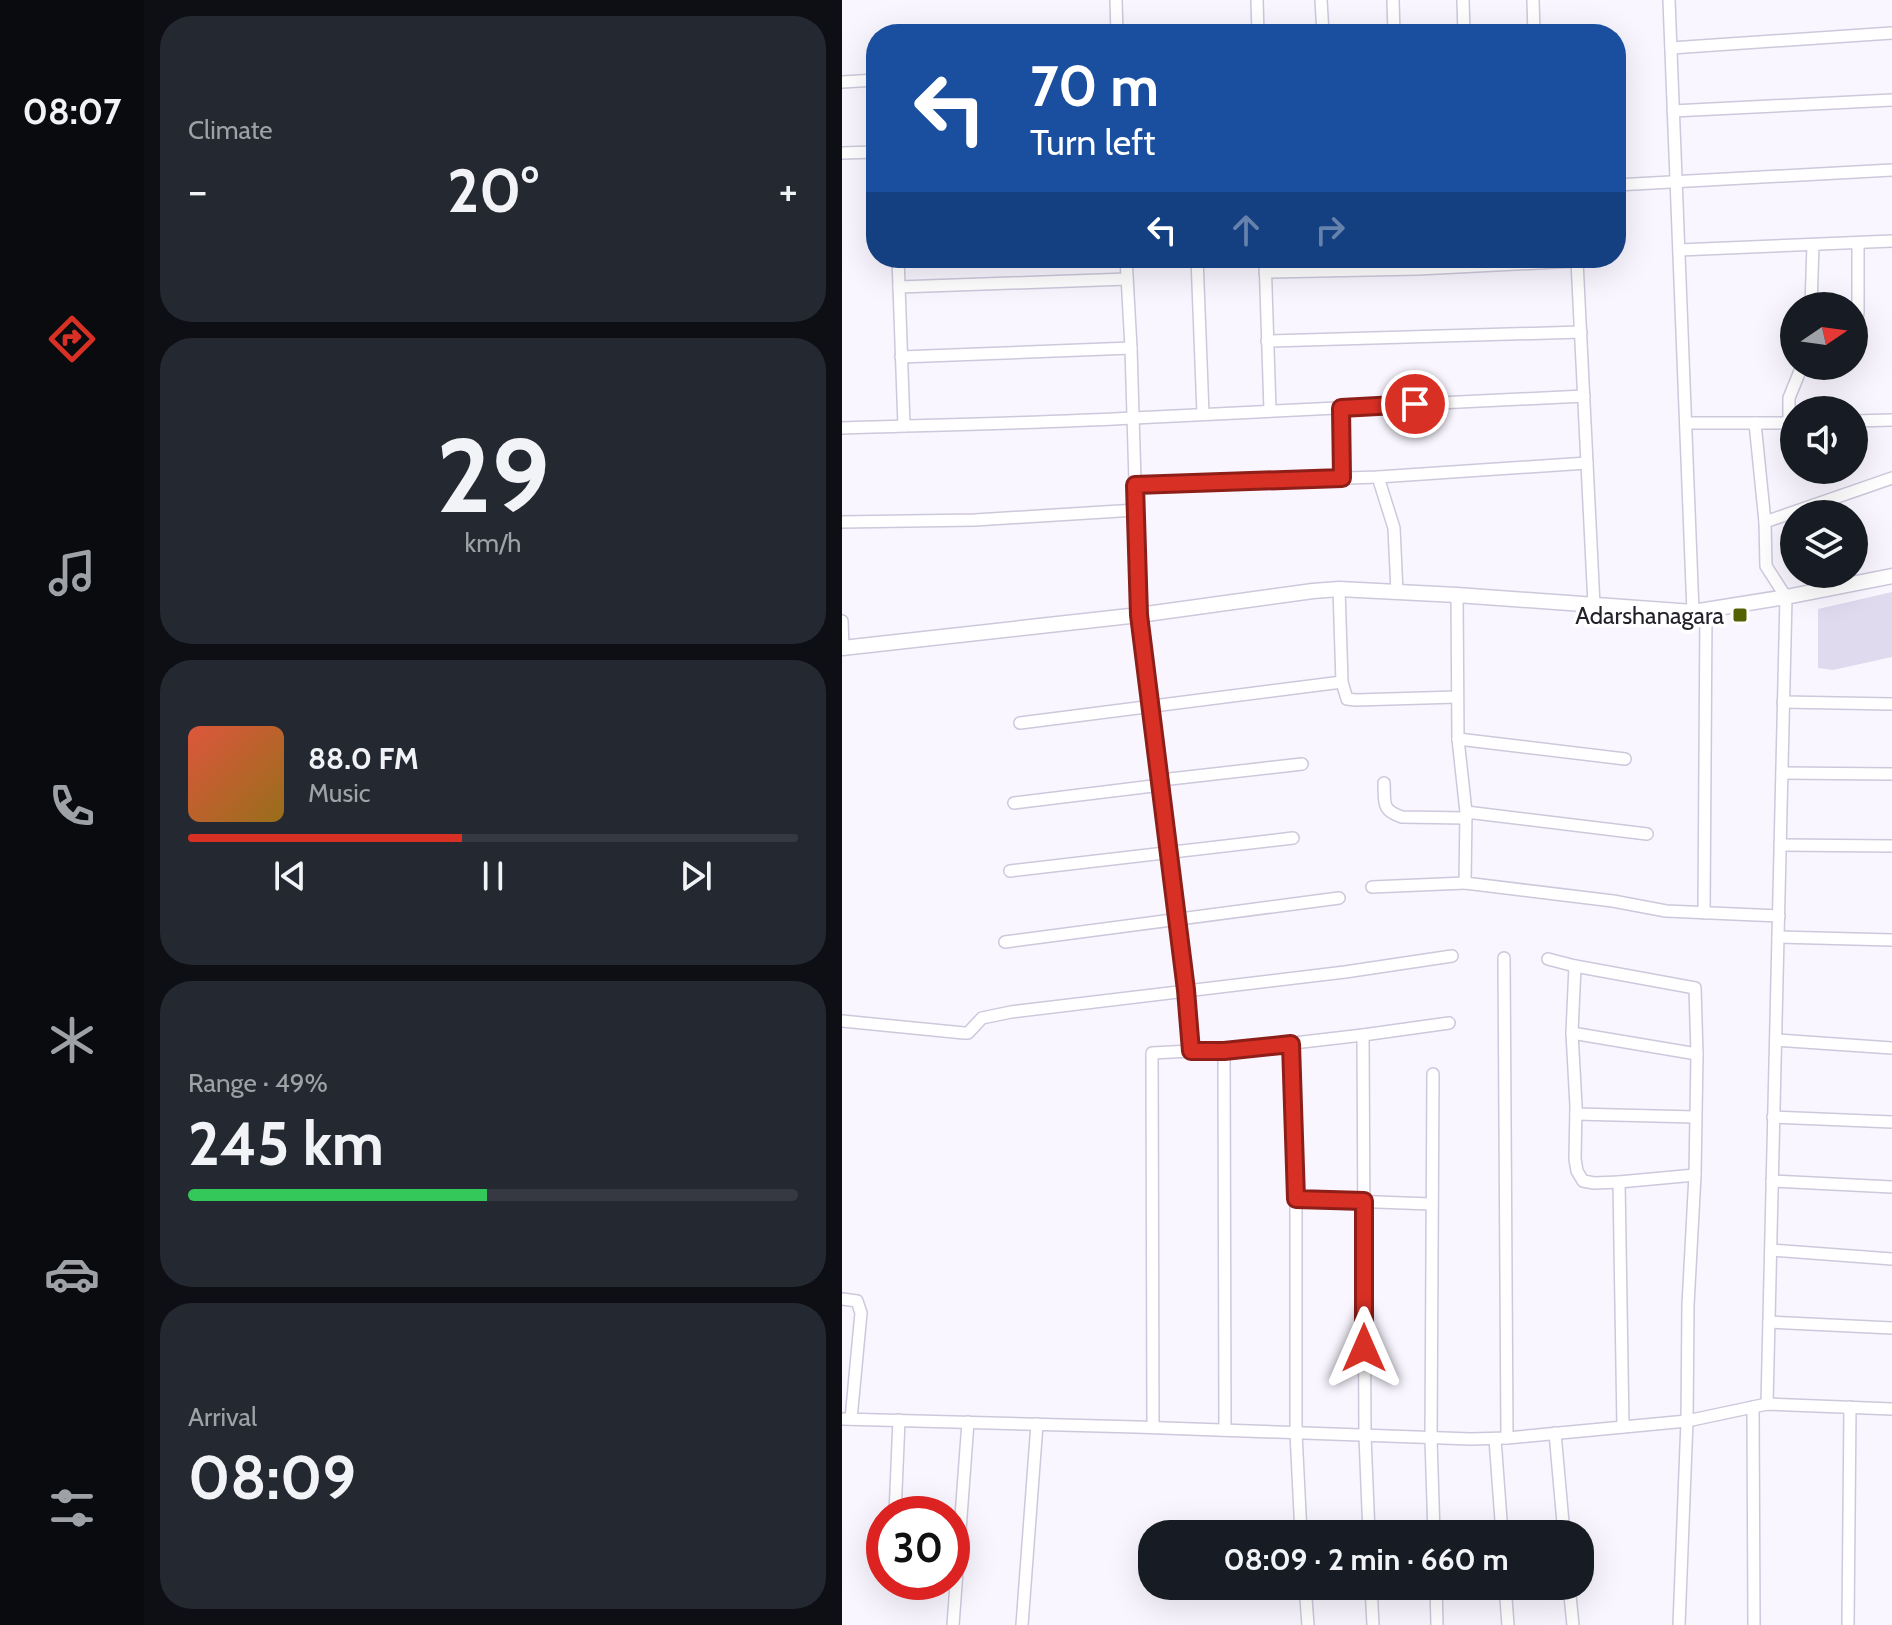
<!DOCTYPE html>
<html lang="en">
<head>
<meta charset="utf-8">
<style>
	body { margin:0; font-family:Cabin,sans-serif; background:#242831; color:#f1f3f6; height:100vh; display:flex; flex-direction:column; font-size:30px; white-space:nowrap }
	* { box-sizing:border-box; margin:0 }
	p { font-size:26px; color:#9ea1a6 }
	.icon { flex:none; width:44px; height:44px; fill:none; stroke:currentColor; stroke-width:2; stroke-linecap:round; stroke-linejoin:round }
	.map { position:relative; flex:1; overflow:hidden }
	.sheet { display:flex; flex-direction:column; gap:16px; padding:16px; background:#0d0f14; width:698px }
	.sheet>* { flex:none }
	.banner { position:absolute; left:24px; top:24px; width:760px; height:244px; border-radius:32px; box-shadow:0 8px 32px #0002; background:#1a4fa0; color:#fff; overflow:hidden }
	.needle { width:52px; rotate:77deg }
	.tools { position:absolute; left:938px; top:292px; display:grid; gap:16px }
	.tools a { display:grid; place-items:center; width:88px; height:88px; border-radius:50%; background:#171b24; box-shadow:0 8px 32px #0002; font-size:40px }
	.speed { position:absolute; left:24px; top:1496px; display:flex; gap:16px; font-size:40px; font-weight:700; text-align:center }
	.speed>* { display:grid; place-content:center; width:104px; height:104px; border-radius:50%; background:#171b24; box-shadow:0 8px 32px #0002; line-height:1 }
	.speed .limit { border:12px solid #d22; background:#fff; color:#111 }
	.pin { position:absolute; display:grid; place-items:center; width:68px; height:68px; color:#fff; margin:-34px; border:4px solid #fff; border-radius:50%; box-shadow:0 2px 8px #0007 }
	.me { position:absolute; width:88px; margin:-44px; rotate:0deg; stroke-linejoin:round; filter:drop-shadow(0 0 6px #0008) }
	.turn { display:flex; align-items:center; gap:28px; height:168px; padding:0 32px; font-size:36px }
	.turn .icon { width:104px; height:104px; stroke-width:2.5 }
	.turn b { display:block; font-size:56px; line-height:68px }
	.lanes { display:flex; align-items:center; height:76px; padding:0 32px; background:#0003; justify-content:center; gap:40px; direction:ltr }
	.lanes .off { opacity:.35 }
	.big { font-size:60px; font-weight:700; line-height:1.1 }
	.sheet .card { flex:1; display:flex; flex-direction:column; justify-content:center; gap:12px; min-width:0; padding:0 28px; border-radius:32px; background:#242831 }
	.sheet .dial { align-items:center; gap:0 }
	.dial b { font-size:104px; line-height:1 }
	.song { display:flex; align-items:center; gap:24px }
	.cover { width:96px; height:96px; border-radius:12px; background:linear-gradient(135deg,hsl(10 70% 55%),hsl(40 70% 35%)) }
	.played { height:8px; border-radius:4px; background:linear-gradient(90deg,#d93025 45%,#363941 45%) }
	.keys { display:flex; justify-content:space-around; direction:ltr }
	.heat { display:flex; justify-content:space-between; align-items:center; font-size:44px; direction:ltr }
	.charge { height:12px; border-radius:6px; background:linear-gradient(90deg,#34c759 49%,#363941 0) }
	.trip { position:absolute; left:296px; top:1520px; width:456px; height:80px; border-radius:32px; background:#171b24; box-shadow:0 8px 32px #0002; font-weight:700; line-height:80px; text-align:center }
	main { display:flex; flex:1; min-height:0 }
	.tabs { display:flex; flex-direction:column; width:144px; justify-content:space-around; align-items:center; background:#090b0e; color:#9ea1a6 }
	.tabs .icon { width:56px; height:56px }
	.tabs .active { color:#d93025 }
	.tabs b { font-size:36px; color:#f1f3f6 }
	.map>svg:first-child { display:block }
	.building { fill:#e0daef }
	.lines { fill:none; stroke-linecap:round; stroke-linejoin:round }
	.minor-casing { stroke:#cec8dc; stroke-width:14 }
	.tertiary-casing { stroke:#cec8dc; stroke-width:17 }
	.minor { stroke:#fff; stroke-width:11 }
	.tertiary { stroke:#fff; stroke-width:14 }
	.route-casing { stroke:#8d1f18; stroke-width:20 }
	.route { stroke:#d93025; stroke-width:14 }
	.poi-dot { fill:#546103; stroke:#fff; stroke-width:3 }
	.labels { text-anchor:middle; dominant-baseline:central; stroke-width:7; stroke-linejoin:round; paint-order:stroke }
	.poi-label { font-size:24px; fill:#232129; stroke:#fff; text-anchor:end }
</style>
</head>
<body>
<main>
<nav class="tabs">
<b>08:07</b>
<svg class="icon active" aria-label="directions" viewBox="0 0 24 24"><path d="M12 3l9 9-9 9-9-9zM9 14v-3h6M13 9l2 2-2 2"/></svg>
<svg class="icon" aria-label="music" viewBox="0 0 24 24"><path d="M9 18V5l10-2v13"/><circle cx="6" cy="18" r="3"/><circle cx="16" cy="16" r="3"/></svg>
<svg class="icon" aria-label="phone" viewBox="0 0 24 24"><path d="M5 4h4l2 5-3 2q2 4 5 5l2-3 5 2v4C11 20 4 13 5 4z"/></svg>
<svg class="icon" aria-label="climate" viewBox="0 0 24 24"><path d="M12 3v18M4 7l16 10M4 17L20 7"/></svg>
<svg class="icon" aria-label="car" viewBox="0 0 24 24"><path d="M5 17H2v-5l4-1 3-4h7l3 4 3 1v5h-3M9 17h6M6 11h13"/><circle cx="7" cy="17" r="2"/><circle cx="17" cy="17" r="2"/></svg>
<svg class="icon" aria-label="filters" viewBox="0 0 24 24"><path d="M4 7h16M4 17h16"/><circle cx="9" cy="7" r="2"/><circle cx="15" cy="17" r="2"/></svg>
</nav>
<section class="sheet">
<div class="card"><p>Climate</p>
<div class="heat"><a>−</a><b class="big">20°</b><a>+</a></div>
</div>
<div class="card dial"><b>29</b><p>km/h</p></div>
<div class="card">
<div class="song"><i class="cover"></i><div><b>88.0 FM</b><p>Music</p></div></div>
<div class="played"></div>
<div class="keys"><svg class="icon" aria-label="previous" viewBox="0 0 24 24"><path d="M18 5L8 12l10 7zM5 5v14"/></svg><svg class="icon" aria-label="pause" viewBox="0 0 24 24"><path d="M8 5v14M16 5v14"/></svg><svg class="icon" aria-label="next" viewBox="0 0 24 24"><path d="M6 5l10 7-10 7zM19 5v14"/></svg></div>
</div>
<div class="card"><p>Range · 49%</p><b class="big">245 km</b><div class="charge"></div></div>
<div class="card"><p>Arrival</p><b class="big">08:09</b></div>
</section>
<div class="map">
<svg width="1050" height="1625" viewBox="0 0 1050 1625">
	<rect width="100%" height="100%" fill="#f9f6ff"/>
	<polygon class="building" points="1050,592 1050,657 991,670 976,668 976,609"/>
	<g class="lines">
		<defs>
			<g id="minor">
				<polyline points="274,0 275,34"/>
				<polyline points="415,0 416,34"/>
				<polyline points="479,0 481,34"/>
				<polyline points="551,0 552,34"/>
				<polyline points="621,0 622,34"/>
				<polyline points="691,0 692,34"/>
				<polyline points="827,0 851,612"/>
				<polyline points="829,48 1050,33"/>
				<polyline points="0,82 34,80"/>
				<polyline points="831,111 1050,100"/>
				<polyline points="0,153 34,152"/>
				<polyline points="774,185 1050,170"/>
				<polyline points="837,250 1050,241"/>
				<polyline points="56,258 62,426"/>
				<polyline points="284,258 289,348 297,615 328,852 344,990 349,1051 310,1053 311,1427"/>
				<polyline points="355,258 361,414"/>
				<polyline points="423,258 428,410"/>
				<polyline points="423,272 576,269 735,261 752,605"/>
				<polyline points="57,287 285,279"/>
				<polyline points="969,306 971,245"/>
				<polyline points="425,341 739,332"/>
				<polyline points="1012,345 1016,312 1016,243"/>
				<polyline points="59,357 289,348"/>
				<polyline points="499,408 500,478"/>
				<polyline points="1012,421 1050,420"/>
				<polyline points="844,423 952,423"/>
				<polyline points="913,423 923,522 924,566 944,597 925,1404"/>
				<polyline points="947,423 947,398 960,366"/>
				<path d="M0,428C97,425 195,423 292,418C442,410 592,403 742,396"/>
				<polyline points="536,477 552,528 555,592"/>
				<polyline points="293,485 536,477 745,463"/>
				<polyline points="0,522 133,520 294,510"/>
				<polyline points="923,522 1050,478"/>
				<polyline points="497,589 500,682 505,699 514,700 615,697"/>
				<polyline points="615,595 616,739 624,812 623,883 771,901 824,911 937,916"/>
				<polyline points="0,621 1,648"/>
				<polyline points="941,702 1050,704"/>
				<polyline points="178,723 500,682"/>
				<polyline points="616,739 783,759"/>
				<polyline points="940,773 1050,774"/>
				<polyline points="319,780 460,764"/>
				<path d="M542,783C543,803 539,810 560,817L624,818"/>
				<polyline points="172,803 319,785"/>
				<polyline points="624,812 805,834"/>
				<polyline points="938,845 1050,846"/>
				<polyline points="168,871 451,838"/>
				<polyline points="530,887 623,883"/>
				<polyline points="862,913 864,611"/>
				<polyline points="936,937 1050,940"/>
				<polyline points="163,942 497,898"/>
				<polyline points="662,958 665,1438"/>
				<polyline points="706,959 733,966"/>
				<polyline points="0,1021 122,1033 126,1033 140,1018 169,1012 503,972 610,956"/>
				<polyline points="730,1033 855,1054"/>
				<polyline points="521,1035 607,1023"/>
				<polyline points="934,1040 1050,1048"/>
				<polyline points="449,1044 454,1199 589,1204"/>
				<polyline points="349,1051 382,1051 521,1035 523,1436 527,1534"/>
				<polyline points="382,1051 383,1430"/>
				<polyline points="591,1074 589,1439 592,1534"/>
				<polyline points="734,1114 853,1117"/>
				<polyline points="931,1117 1050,1122"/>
				<polyline points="930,1181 1050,1187"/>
				<polyline points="777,1182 752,1183 741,1181 735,1171 733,1159 734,1106 730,1033 733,966 853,988 855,1054 853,1175 846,1305 845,1421 837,1625"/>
				<polyline points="454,1199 454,1433 459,1534"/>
				<polyline points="929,1250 1050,1259"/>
				<polyline points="0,1299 15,1301 19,1313 9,1419"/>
				<polyline points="927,1322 1050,1328"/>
				<polyline points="911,1407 912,1625"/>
				<polyline points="0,1419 294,1427 629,1439 665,1438 845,1421 925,1404 1050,1409"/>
				<polyline points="781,1427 777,1182 853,1175"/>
				<polyline points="713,1433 722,1534"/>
				<polyline points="653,1439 660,1534"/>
				<polyline points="53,1514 57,1420"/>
				<polyline points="463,1586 466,1625"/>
				<polyline points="529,1586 531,1625"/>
				<polyline points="594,1586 595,1625"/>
				<polyline points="663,1586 666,1625"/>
				<polyline points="727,1586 731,1625"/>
				<polyline points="111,1625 126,1422"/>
				<polyline points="180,1625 195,1424"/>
				<polyline points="1006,1625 1008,1407"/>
			</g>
			<polyline id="tertiary" points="0,648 297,615 471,591 497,589 615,595 851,612 944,597 1050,576"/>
		</defs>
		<use href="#minor" class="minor-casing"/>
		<use href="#tertiary" class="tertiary-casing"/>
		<use href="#minor" class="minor"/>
		<use href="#tertiary" class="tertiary"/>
	</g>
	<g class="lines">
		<defs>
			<polyline id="route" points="522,1348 522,1201 454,1199 449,1044 382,1051 349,1051 344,990 297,615 293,485 500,478 499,408 573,404"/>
		</defs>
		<use href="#route" class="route-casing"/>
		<use href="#route" class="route"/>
	</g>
	<rect class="poi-dot" x="890" y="607" width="16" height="16" rx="4"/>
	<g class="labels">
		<g class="poi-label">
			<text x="882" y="615">Adarshanagara</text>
		</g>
	</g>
</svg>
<div class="tools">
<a><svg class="needle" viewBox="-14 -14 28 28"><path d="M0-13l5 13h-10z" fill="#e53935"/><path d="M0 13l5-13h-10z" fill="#9ea1a6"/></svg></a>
<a><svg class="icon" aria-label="sound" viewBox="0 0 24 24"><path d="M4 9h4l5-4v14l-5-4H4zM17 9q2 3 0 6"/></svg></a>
<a><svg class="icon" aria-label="layers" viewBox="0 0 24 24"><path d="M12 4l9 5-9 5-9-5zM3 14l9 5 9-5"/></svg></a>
</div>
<div class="speed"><div class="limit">30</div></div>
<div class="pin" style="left:573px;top:404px;background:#d93025"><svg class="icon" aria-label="arrive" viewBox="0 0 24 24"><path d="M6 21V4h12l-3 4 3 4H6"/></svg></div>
<svg class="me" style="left:522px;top:1348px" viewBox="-20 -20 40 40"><path d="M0-17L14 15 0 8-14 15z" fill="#d93025" stroke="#fff" stroke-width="4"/></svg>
<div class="trip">08:09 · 2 min · 660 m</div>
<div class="banner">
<div class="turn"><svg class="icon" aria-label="left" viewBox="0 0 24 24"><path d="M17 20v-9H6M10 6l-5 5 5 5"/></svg><div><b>70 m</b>Turn left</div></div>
<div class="lanes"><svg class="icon" aria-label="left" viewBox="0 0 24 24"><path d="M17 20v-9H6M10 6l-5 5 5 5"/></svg><svg class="icon off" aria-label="ahead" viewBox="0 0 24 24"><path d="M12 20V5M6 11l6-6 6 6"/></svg><svg class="icon off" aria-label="right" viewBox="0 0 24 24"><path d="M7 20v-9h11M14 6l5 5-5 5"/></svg></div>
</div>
</div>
</main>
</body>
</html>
